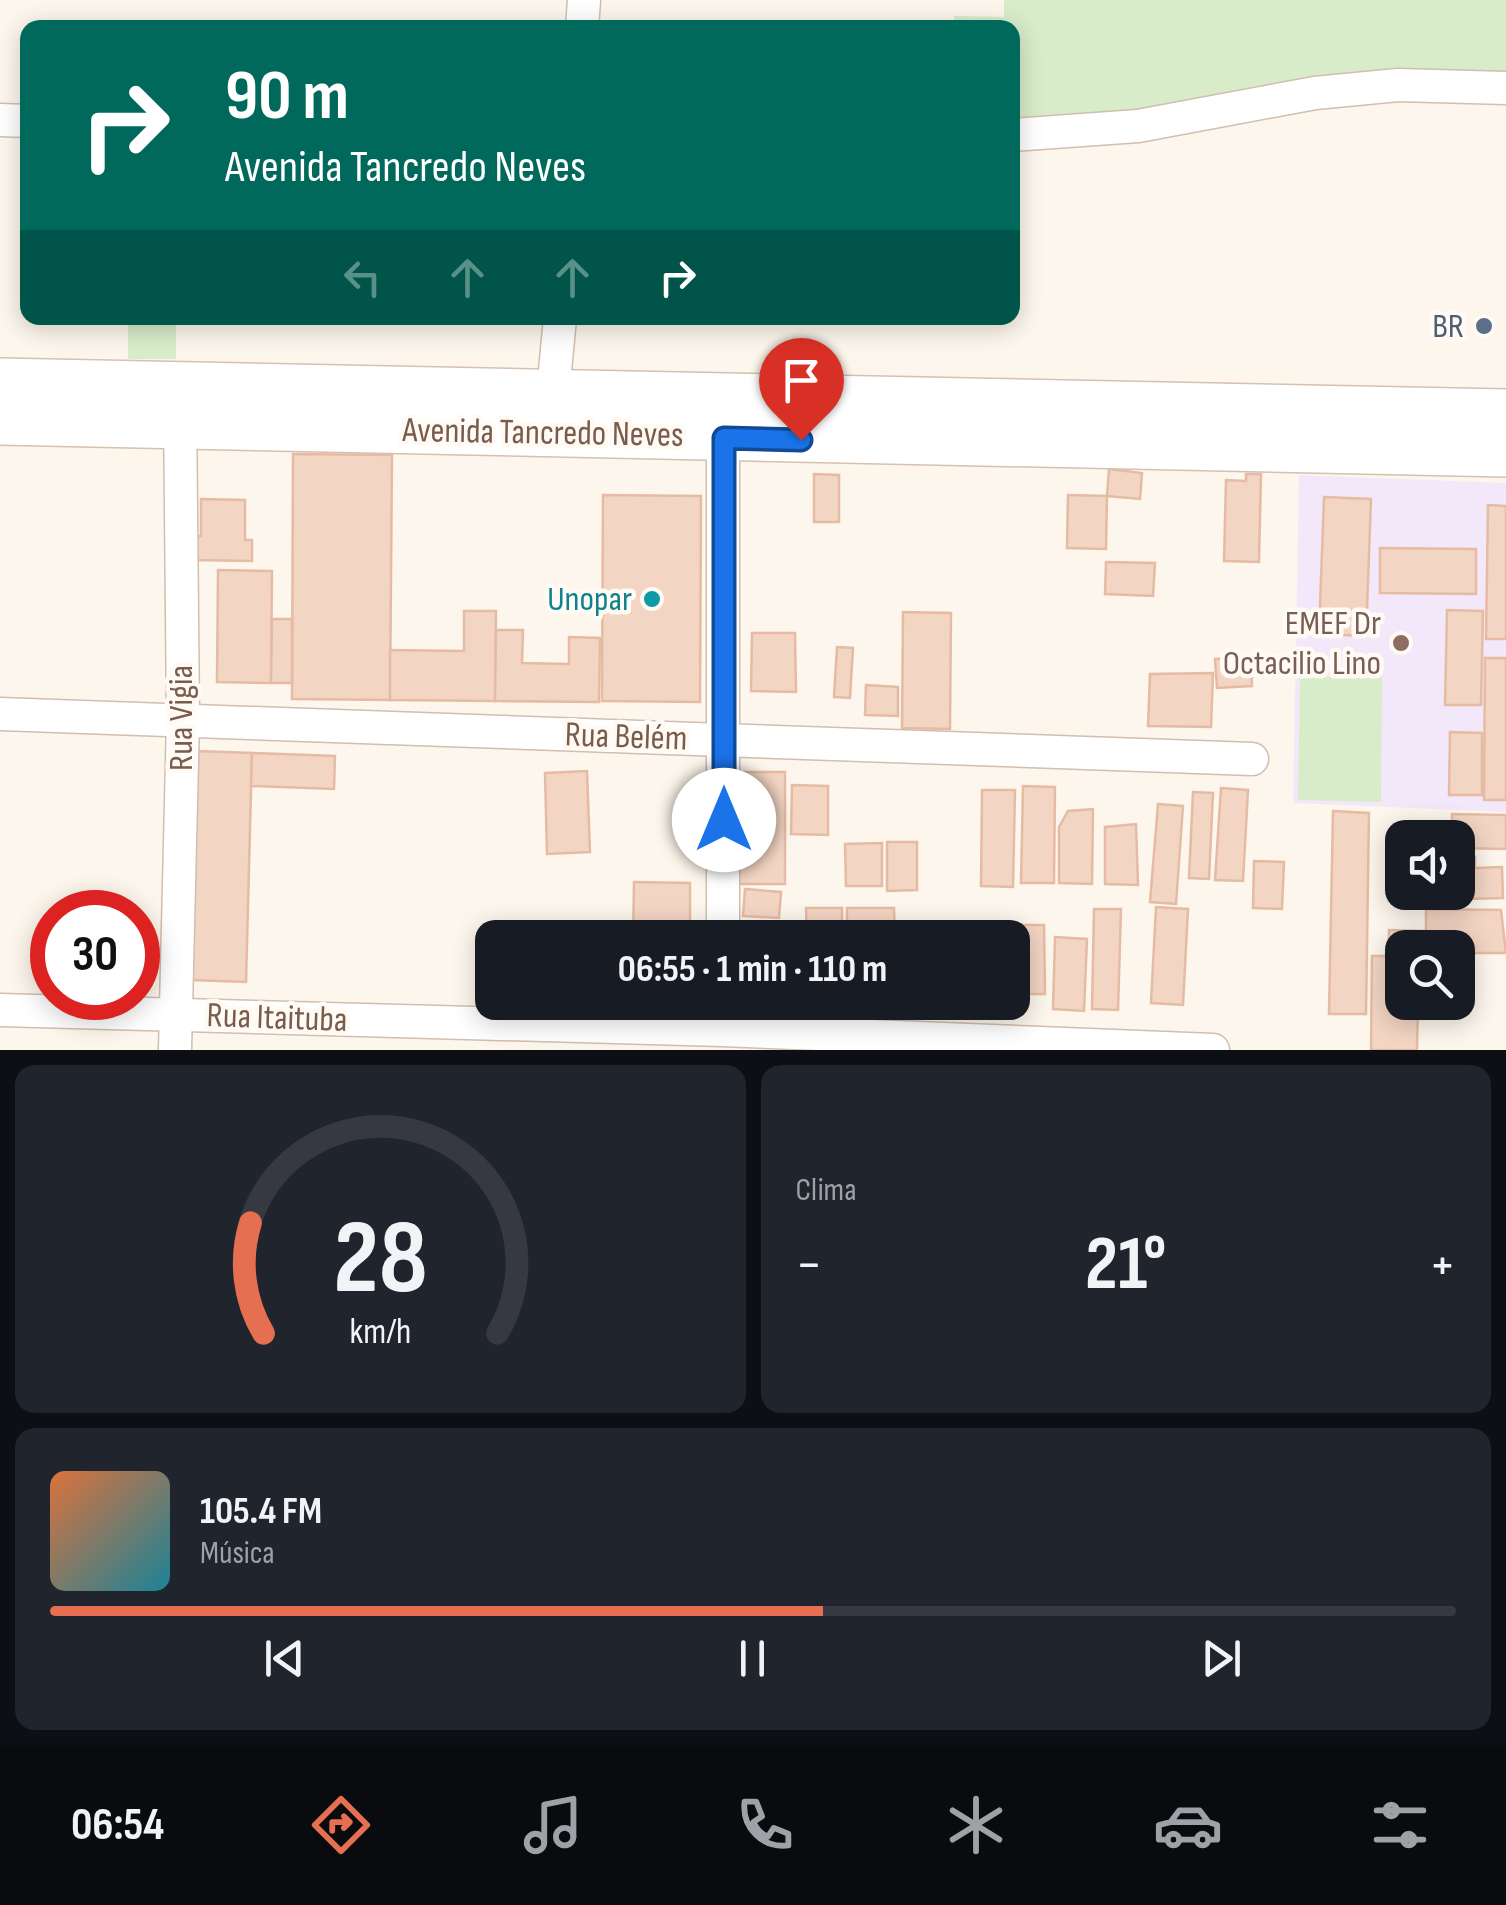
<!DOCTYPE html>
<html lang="pt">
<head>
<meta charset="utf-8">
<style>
	body { margin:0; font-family:"Sofia Sans Condensed",sans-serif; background:#20242c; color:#f1f3f6; height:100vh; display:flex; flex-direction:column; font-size:38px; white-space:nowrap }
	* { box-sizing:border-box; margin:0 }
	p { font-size:32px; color:#9ea1a6 }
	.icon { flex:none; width:55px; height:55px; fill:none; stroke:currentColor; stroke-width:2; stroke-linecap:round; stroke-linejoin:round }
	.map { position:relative; height:1050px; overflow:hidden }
	.panel { display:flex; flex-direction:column; gap:15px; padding:15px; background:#0d0f14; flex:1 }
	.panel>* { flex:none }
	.guide { position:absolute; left:20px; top:20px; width:1000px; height:305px; border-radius:20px; box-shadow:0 5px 25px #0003; background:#00695c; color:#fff; overflow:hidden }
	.fabs { position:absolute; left:1385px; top:820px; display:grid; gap:20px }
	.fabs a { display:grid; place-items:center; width:90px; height:90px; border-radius:20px; background:#171b24; box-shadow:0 5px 25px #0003; font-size:50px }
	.speed { position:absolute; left:30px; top:890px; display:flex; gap:20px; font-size:50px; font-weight:700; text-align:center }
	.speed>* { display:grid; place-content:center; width:130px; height:130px; border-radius:50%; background:#171b24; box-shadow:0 5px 25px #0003; line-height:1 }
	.speed .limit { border:15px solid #d22; background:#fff; color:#111 }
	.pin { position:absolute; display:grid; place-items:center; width:85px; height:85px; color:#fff; margin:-102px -42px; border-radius:50% 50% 50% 0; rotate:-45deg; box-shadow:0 0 10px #0007 }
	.pin .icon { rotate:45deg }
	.me { position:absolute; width:110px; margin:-55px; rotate:0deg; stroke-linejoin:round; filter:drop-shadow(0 0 8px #0008) }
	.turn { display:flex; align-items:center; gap:35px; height:210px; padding:0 40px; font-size:45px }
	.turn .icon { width:130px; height:130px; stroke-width:2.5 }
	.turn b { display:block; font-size:70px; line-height:85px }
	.lanes { display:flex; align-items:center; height:95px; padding:0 40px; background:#0003; justify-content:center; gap:50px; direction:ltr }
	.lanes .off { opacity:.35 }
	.big { font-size:75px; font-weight:700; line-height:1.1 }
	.panel .card { flex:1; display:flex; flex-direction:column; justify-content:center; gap:15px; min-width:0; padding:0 35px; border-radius:20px; background:#20242c }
	.panel .dial { align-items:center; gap:0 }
	.dial svg { height:260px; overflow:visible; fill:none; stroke:#363941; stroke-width:7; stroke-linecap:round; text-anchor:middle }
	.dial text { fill:#f1f3f6; stroke:none }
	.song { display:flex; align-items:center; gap:30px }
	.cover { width:120px; height:120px; border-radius:15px; background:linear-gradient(135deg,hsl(20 70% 55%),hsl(190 70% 35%)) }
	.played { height:10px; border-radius:5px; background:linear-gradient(90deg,#e76f51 55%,#363941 55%) }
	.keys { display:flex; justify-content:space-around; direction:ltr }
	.heat { display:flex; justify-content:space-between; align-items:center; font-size:55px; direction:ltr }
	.panel .tiles { flex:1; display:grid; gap:15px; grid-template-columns:1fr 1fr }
	.card:last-child { grid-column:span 2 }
	.trip { position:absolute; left:475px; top:920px; width:555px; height:100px; border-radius:20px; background:#171b24; box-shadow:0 5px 25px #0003; font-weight:700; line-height:100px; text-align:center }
	.tab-bar { display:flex; height:160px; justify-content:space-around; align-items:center; background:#090b0e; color:#9ea1a6 }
	.tab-bar .icon { width:70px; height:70px }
	.tab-bar .current { color:#e76f51 }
	.tab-bar b { font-size:45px; color:#f1f3f6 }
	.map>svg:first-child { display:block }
	.education { fill:#f3e8fa }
	.green { fill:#d8ecc9 }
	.building { fill:#f3d5c3; stroke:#e6bba3; stroke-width:2.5 }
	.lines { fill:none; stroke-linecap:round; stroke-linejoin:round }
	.street-casing { stroke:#d1beb0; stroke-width:35 }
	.secondary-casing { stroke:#d6c0b0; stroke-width:48 }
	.street { stroke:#fff; stroke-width:32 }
	.secondary { stroke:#fff; stroke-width:45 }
	.route-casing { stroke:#114b97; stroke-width:25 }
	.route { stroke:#1a73e8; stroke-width:18 }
	.service-dot { fill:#5c6f8a; stroke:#fffaf3; stroke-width:4 }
	.culture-dot { fill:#0f9aa8; stroke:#fffaf3; stroke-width:4 }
	.education-dot { fill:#8d6e63; stroke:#fffaf3; stroke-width:4 }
	.labels { text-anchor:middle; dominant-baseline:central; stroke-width:9; stroke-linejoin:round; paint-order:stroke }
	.service-label { font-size:35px; fill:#4e5e75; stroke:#fffaf3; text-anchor:end }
	.street-label { font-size:35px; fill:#7a5c4d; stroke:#fffaf3 }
	.culture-label { font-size:35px; fill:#0d838f; stroke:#fffaf3; text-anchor:end }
	.education-label { font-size:35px; fill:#785e54; stroke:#fffaf3; text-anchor:end }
</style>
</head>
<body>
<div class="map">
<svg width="1506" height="1050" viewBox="0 0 1506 1050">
	<rect width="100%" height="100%" fill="#fdf6ec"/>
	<polygon class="education" points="1299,475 1506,483 1506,812 1293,803"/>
	<g class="green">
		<polygon points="1004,0 1506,0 1506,74 1148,118 1013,123 1012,28 954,27 954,16 1004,17"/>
		<rect x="128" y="318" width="48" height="41"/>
		<polygon points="1300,676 1382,678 1381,802 1298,800"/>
	</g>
	<g class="building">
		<polygon points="293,454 392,455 390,700 292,699"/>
		<polygon points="1109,469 1142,473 1140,499 1107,496"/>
		<polygon points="814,474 839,475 839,522 814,522"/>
		<polygon points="1246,474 1261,474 1259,562 1224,561 1226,480 1246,481"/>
		<polygon points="603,495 701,496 700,702 602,701"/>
		<polygon points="1068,495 1107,496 1106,549 1067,548"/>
		<polygon points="1324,497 1371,499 1366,636 1319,634"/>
		<polygon points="201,499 245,500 245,540 252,540 252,561 192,560 193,536 201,536"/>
		<polygon points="1488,505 1506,506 1506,639 1486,639"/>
		<polygon points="1380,548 1476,549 1476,594 1380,593"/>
		<polygon points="1106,562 1155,563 1153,596 1105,594"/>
		<polygon points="218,570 272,571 271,683 217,682"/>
		<polygon points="1447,610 1483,611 1481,705 1445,705"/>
		<polygon points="464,611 496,611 495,701 390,700 390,650 464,651"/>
		<polygon points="903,612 951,613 950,729 902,728"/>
		<polygon points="272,619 292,619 292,683 271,683"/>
		<polygon points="496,630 523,630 522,663 569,664 569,637 600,638 599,702 495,701"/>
		<polygon points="752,633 795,633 796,692 751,691"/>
		<polygon points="837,647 853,648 850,698 834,697"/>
		<polygon points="1251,657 1252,686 1217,688 1215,659"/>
		<polygon points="1485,658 1506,658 1506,800 1484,800"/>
		<polygon points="1213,673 1211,727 1148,726 1150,674"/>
		<polygon points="866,685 898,687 898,716 865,715"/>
		<polygon points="1450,732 1482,733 1482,795 1449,795"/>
		<polygon points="197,751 252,753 246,982 191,980"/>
		<polygon points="252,753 335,756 334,789 251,786"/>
		<polygon points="587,771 590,852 547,854 545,773"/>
		<polygon points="740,772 785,772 785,884 739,884"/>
		<polygon points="792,785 828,786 828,835 791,834"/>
		<polygon points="1023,786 1055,787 1054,883 1021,883"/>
		<polygon points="1221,788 1248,790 1243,881 1215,880"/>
		<polygon points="982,790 1015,790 1013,887 981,886"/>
		<polygon points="1193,792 1213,793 1209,879 1189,878"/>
		<polygon points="1158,804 1183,806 1176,904 1150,902"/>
		<polygon points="1093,809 1092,884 1059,883 1059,827 1068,811"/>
		<polygon points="1333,811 1369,813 1366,1014 1329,1014"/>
		<polygon points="1452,814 1506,815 1506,849 1458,848 1458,838 1452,838"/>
		<polygon points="1136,824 1138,885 1105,884 1105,827"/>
		<polygon points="887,842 917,842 917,890 887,891"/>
		<polygon points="882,843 882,886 846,886 845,844"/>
		<polygon points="1475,857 1475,868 1502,867 1503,898 1426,900 1425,892 1458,892 1458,858"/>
		<polygon points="1254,861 1284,862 1282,909 1253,908"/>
		<polygon points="634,882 690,883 690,938 633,938"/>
		<polygon points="745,889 781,892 779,918 743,916"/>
		<polygon points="1156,907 1188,909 1183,1005 1151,1003"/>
		<polygon points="806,908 842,908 842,938 807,938"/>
		<polygon points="847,908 894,908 895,938 847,938"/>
		<polygon points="1094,909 1121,909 1118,1010 1092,1009"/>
		<polygon points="1426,909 1501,910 1506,953 1458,953 1458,948 1389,951 1389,930 1426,931"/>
		<polygon points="1000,925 1044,925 1045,994 1012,994 1012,938 1000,938"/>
		<polygon points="946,928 946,938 903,938 903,929"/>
		<polygon points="1055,937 1087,939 1084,1011 1053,1009"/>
		<polygon points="1372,956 1402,956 1402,1002 1418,1002 1417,1050 1371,1050"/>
	</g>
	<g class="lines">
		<defs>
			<g id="street">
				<polyline points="582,28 584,0"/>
				<polyline points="0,120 28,121"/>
				<polyline points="1012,135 1138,126 1315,93 1398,85 1506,88"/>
				<polyline points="551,413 560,318"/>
				<polyline points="0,714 1252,759"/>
				<polyline points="723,938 723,417"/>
				<polyline points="0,1010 722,1030 1213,1050"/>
				<polyline points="175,1050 183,719 180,405"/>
			</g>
			<g id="secondary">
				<polyline points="0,381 1506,412"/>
				<polyline points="0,422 1506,454"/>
			</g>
		</defs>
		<use href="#street" class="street-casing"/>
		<use href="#secondary" class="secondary-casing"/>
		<use href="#street" class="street"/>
		<use href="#secondary" class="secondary"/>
	</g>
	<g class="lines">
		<defs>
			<polyline id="route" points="724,820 724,438 801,440"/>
		</defs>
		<use href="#route" class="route-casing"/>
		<use href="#route" class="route"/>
	</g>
	<circle class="service-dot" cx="1484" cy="326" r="10"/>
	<circle class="culture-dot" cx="652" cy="599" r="10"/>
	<circle class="education-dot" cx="1401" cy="643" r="10"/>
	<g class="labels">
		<g class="service-label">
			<text x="1464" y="326">BR</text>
		</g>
		<g class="street-label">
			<text transform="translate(543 433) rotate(1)">Avenida Tancredo Neves</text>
			<text transform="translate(181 718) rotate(-90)">Rua Vigia</text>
			<text transform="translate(626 737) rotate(2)">Rua Belém</text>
			<text transform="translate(277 1018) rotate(2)">Rua Itaituba</text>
		</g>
		<g class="culture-label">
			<text x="632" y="599">Unopar</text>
		</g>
		<g class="education-label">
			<text x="1381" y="623">EMEF Dr<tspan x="1381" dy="40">Octacilio Lino</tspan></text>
		</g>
	</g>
</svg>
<div class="fabs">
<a><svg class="icon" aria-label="sound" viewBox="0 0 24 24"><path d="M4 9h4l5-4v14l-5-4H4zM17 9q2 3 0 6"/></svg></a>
<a><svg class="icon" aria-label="search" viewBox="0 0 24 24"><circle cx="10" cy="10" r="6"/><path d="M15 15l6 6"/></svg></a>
</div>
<div class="speed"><div class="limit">30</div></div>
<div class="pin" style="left:801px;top:440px;background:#d93025"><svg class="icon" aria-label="arrive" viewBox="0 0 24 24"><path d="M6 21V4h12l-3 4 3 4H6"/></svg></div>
<svg class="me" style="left:724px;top:820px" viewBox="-20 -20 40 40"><circle r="19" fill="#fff"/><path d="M0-13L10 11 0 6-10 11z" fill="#1a73e8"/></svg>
<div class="trip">06:55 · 1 min · 110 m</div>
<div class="guide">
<div class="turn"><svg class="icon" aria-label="right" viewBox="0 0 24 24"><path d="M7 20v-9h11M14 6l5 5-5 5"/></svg><div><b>90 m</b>Avenida Tancredo Neves</div></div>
<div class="lanes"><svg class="icon off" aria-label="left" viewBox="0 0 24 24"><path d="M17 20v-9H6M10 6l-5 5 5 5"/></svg><svg class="icon off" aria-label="ahead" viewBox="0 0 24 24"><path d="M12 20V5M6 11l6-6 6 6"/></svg><svg class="icon off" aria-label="ahead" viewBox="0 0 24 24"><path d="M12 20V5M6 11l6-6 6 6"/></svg><svg class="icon" aria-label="right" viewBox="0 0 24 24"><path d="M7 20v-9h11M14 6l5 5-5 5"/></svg></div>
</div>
</div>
<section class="panel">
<div class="tiles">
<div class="card dial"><svg viewBox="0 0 100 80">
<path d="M14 69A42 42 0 1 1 86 69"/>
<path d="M14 69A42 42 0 0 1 10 35" stroke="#e76f51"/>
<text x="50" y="56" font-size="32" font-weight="700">28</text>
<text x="50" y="72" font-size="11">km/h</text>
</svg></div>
<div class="card"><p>Clima</p>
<div class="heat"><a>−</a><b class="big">21°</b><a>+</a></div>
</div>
<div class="card">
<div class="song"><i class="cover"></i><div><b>105.4 FM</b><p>Música</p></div></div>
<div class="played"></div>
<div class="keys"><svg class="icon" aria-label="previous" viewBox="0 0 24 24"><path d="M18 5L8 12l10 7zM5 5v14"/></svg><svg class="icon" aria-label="pause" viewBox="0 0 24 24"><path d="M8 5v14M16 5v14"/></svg><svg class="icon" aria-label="next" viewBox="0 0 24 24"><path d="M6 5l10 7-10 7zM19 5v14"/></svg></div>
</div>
</div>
</section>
<nav class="tab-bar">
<b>06:54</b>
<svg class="icon current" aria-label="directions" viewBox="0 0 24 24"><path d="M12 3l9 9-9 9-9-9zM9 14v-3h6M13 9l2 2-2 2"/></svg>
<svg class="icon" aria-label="music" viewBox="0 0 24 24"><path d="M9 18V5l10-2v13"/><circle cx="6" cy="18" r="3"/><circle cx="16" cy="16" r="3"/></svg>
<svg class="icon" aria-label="phone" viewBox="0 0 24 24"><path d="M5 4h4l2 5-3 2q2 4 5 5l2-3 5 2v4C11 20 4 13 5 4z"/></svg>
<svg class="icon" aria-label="climate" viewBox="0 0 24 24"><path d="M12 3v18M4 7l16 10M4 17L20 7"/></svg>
<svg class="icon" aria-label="car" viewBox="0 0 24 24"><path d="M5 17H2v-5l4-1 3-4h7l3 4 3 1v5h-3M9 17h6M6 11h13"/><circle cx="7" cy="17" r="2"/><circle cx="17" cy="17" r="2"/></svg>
<svg class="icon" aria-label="filters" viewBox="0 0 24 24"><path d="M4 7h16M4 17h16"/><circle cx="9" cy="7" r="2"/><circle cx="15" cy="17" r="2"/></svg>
</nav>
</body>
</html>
